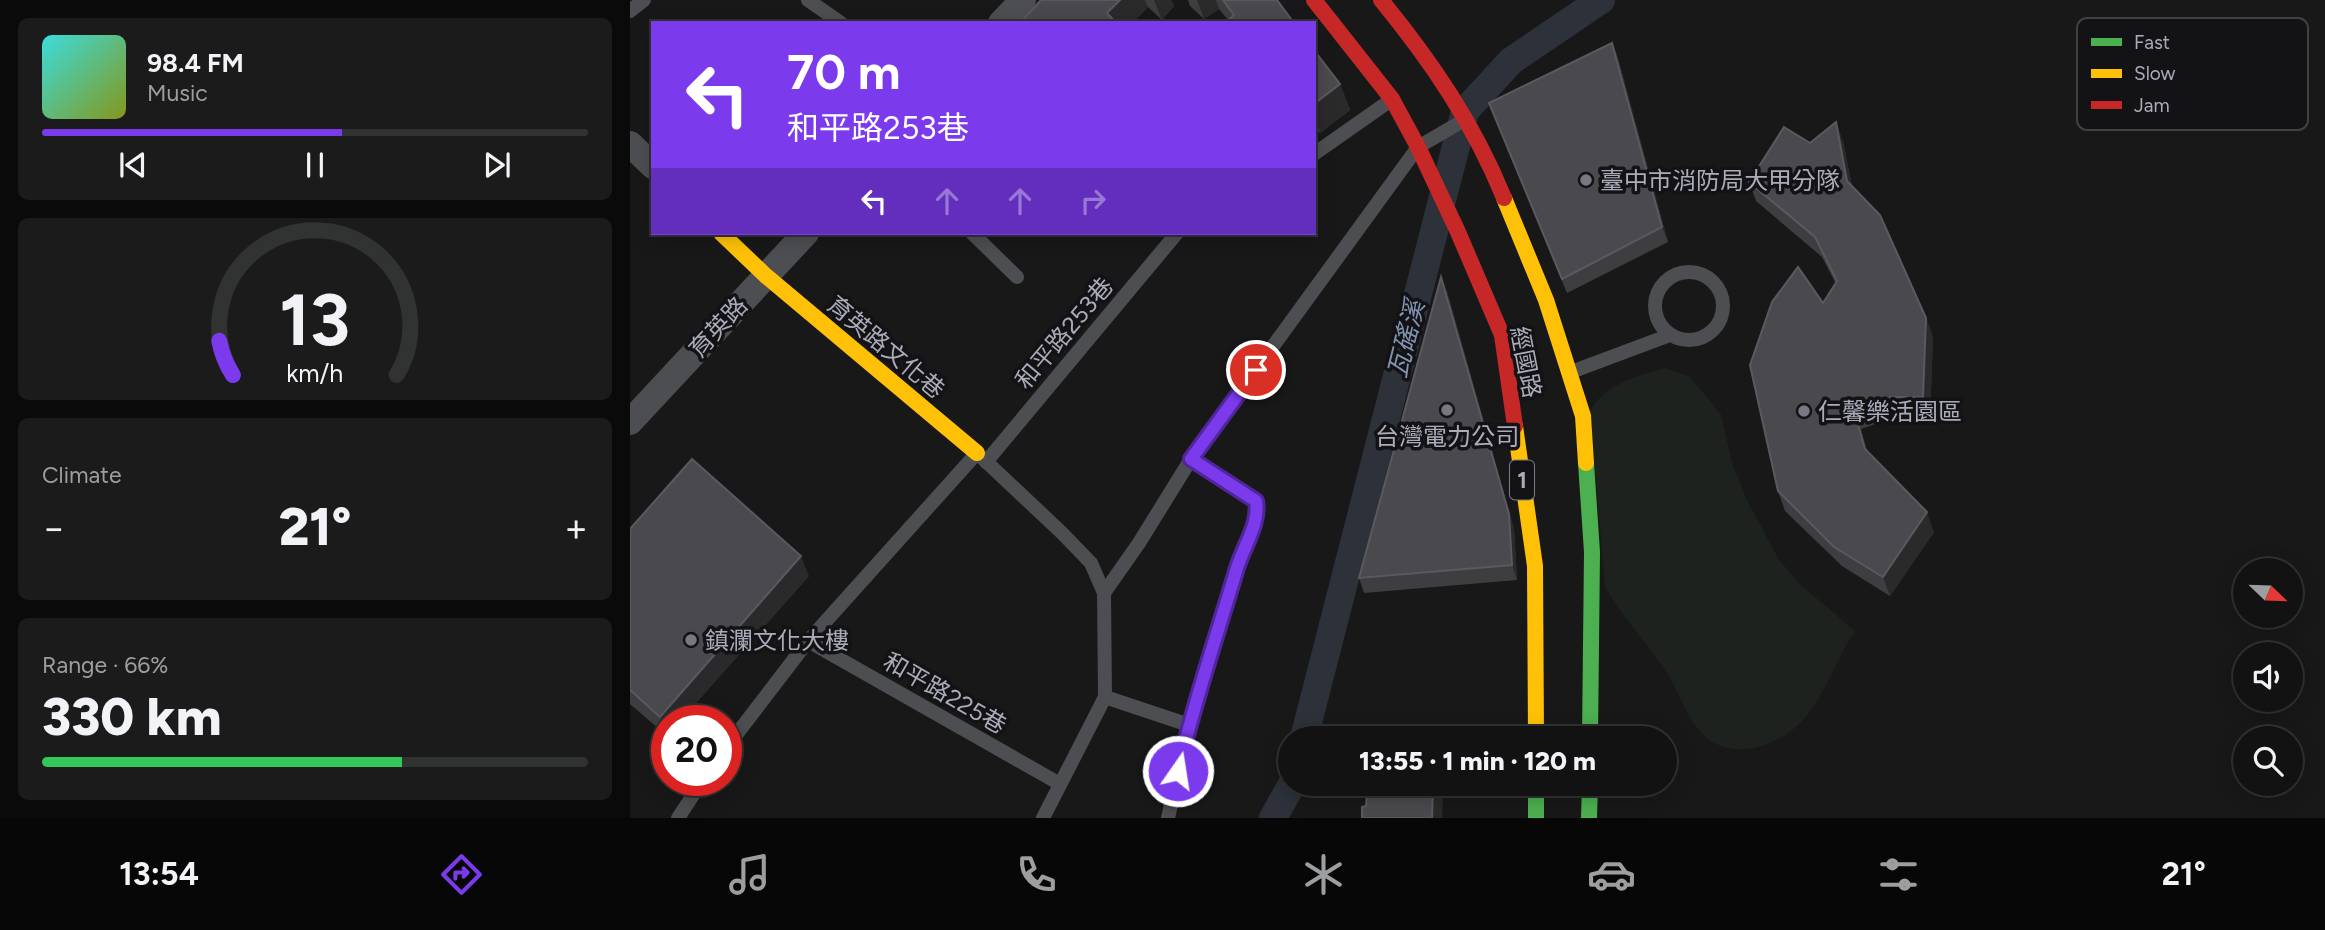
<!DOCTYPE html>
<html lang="en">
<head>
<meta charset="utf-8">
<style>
	body { margin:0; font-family:Figtree,"Noto Sans TC",sans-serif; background:#1b1b1b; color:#f1f3f6; height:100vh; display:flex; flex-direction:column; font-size:26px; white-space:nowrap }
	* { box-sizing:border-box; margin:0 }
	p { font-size:23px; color:#9c9e9f }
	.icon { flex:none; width:38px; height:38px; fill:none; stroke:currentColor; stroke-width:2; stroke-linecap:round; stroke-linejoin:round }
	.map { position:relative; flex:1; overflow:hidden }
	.sheet { display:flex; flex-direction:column; gap:18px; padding:18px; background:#0a0a0a; width:630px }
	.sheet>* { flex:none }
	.hud { position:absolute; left:21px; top:21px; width:665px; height:214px; border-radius:0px; box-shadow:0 4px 18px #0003,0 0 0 2px #313232; background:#7c3aed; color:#fff; overflow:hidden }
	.needle { width:46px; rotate:113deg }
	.fabs { position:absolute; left:1603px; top:558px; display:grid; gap:14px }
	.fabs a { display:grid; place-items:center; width:70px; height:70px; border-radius:50%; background:#121212; box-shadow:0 4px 18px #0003,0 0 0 2px #313232; font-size:35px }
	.speed { position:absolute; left:21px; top:705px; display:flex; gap:14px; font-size:35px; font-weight:700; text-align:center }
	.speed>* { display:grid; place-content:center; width:91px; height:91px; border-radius:50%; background:#121212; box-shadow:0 4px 18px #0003,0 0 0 2px #313232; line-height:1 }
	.speed .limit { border:10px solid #d22; background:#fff; color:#111 }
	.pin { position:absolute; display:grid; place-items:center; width:60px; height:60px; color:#fff; margin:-30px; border:4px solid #fff; border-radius:50%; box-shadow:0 2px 7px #0007 }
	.me { position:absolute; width:77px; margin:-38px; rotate:13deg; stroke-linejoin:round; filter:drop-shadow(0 0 5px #0008) }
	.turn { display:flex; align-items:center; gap:24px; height:147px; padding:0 21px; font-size:32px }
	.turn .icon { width:91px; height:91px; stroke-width:2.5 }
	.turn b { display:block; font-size:49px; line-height:60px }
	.lanes { display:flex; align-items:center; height:66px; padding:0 21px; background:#0003; justify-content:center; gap:35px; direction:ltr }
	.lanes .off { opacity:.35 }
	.big { font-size:52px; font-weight:800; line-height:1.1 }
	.sheet .tile { flex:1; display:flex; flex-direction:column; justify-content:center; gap:10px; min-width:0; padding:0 24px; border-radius:10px; background:#1b1b1b }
	.sheet .dial { align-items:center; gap:0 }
	.dial svg { height:182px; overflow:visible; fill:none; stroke:#313232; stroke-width:7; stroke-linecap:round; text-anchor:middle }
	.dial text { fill:#f1f3f6; stroke:none }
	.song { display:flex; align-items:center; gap:21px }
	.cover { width:84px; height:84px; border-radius:10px; background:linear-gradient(135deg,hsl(180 70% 55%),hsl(70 70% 35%)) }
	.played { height:7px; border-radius:4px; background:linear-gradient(90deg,#7c3aed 55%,#313232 55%) }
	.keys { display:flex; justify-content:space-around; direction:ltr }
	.heat { display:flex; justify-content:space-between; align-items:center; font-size:38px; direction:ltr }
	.charge { height:10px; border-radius:5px; background:linear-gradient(90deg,#34c759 66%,#313232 0) }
	.trip { position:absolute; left:648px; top:726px; width:399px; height:70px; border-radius:35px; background:#121212; box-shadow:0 4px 18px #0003,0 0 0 2px #313232; font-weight:800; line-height:70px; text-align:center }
	.menu { display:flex; height:112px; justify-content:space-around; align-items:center; background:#070707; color:#9c9e9f }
	.menu .icon { width:49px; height:49px }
	.menu .current { color:#7c3aed }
	.menu b { font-size:32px; color:#f1f3f6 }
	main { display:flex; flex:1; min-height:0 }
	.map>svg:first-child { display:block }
	.green { fill:#1d221f }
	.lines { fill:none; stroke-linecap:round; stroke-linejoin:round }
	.canal { stroke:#2c313a; stroke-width:28 }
	.lane { stroke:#4d4e51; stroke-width:14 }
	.street { stroke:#4d4e51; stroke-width:26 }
	.fast { stroke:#4caf50; stroke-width:16 }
	.slow { stroke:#ffc107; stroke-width:16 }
	.jam { stroke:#c62828; stroke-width:16 }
	.wall { fill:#3e3e41 }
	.shaded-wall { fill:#2a2a2b }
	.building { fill:#4a4a4e; stroke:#59595f; stroke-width:2 }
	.route-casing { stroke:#51269a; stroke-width:18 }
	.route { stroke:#7c3aed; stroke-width:12 }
	.poi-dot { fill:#777881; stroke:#131214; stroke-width:2.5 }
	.labels { text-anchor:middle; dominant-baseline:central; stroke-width:7; stroke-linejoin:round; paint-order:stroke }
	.shield { fill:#131214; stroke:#7d7e88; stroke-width:2 }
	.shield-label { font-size:23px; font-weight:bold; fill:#aaacb9 }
	.poi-label { font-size:24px; fill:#aaacb9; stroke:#131214; text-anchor:start }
	.street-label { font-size:24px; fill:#aaacb9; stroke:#131214 }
	.water-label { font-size:26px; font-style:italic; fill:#8393b2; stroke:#131214 }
	.key { fill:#131214; stroke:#404046; stroke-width:2 }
	.key-label { font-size:19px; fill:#aaacb9 }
</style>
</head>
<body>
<main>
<section class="sheet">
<div class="tile">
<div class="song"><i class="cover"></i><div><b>98.4 FM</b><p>Music</p></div></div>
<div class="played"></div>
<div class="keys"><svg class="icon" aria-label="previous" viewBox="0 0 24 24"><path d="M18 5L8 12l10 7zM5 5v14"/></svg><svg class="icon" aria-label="pause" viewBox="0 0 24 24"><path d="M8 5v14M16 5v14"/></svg><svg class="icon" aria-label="next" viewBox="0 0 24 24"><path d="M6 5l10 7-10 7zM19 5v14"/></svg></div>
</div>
<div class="tile dial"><svg viewBox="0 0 100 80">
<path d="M14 69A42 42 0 1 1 86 69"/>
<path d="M14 69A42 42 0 0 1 8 54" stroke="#7c3aed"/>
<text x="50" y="56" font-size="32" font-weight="700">13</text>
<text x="50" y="72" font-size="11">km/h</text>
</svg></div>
<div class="tile"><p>Climate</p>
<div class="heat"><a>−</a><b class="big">21°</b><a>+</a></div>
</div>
<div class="tile"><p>Range · 66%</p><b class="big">330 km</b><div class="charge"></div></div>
</section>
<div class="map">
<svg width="1695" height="818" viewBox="0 0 1695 818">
	<rect width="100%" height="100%" fill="#181818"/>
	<path class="green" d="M1035,368L1060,377L1091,414L1102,463L1117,500L1149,560L1170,584L1225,631C1205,660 1194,701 1167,726C1140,750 1094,762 1068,729C1055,712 1048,691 1037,673C1017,643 993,618 975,587L960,411C975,384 1007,376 1035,368Z"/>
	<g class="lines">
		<g class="canal">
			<polyline points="674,738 835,111 881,61 971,0"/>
			<polyline points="643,818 662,784"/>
		</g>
		<g class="lane">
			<polyline points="178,0 211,23"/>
			<polyline points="0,11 14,0"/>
			<polyline points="684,154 761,100"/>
			<polyline points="342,233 387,277"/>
			<circle cx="1059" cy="306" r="34"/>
			<polyline points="941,372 1040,335"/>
			<polyline points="356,462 547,233"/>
			<polyline points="474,593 509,543 561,459 788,147 836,119"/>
			<polyline points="178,641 430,784"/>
			<polyline points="475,697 559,725"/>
			<polyline points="96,748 178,641 347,453 432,533 461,563 474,593 475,697 413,818"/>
			<polyline points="48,818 73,780"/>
			<path d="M538,818L559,725L614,545C622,530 629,519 626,501L561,459"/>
		</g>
		<g class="street">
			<polyline points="371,23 393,0"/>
			<polyline points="0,144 23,166"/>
			<polyline points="0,422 176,233"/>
		</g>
		<g class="fast">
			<polyline points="956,463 962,552 960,738"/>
			<polyline points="906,784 906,818"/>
			<polyline points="959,818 960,784"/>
		</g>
		<g class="slow">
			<polyline points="874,198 916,300 953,416 956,463"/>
			<polyline points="91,233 136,276 347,453"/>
			<polyline points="885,426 905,566 906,738"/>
		</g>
		<g class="jam">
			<polyline points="684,0 762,99 788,147 828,232 872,335 885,426"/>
			<path d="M751,0C801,61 844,124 874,198"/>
		</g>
	</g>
	<g class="wall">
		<polygon points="411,0 541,0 544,6 532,20 518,7 502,23 390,23"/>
		<polygon points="558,0 647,0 598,20 589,9 574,19 560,6"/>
		<polygon points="982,43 988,58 1038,242 937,293 859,103"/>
		<polygon points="684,50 710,84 720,110 690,133 684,127"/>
		<polygon points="1213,141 1222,186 1296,318 1303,337 1300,417 1268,416 1231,429 1237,451 1304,532 1260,596 1212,566 1155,511 1148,491 1193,303 1206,284 1192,257 1126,201 1119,182"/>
		<polygon points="817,291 884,529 887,580 734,593 729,578"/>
		<polygon points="0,529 179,576 50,721 37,721 37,736 0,704"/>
	</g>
	<g class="shaded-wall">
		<polygon points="490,0 515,0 518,7 502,23 480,23 477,13"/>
		<polygon points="524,0 541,0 544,6 532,20"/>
		<polygon points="567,0 586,0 589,9 574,19"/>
		<polygon points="982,43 988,58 1038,242 1032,227"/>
		<polygon points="710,84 720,110 690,133 684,116 684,104"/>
		<polygon points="1206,122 1213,141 1225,201 1217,181"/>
		<polygon points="811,277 817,291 884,529 887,580 882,565"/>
		<polygon points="1296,318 1303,337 1300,417 1293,397"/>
		<polygon points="1224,410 1231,429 1242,469 1235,449"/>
		<polygon points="1297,512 1304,532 1260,596 1253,577"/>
		<polygon points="171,556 179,576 50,721 37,721 37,736 30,717"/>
		<polygon points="803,784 809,784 813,795 812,818 802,818"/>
	</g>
	<g class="building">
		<polygon points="411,0 490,0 477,13 486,23 390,23"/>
		<polygon points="593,0 647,0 664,23 595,23 604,15"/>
		<polygon points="982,43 1032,227 932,279 859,103"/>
		<polygon points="684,50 710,84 684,104"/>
		<polygon points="1206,122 1217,181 1250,215 1296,318 1293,397 1261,397 1224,410 1235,449 1297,512 1253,577 1204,547 1148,491 1120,365 1142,302 1168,267 1193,303 1207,281 1185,237 1119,182 1154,127 1180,143"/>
		<polygon points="811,277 879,514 882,565 729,578"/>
		<polygon points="62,459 171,556 30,717 0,690 0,529"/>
		<polygon points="762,784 803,784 802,818 732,818 732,807 736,806 737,794 761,795"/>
	</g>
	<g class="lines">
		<defs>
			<path id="route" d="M548,771C564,702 587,635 607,568C614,545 630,524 626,501L561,459L626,370"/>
		</defs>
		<use href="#route" class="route-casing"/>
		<use href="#route" class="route"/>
	</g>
	<g class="poi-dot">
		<circle cx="956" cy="180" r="7"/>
		<circle cx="817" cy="410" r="7"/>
		<circle cx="1174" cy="411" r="7"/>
		<circle cx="61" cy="640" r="7"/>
	</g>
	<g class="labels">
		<rect class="shield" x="880" y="460.5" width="24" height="39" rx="5"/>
		<g class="shield-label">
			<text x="892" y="480">1</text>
		</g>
		<g class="poi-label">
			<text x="970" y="180">臺中市消防局大甲分隊</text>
			<text x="1188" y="411">仁馨樂活園區</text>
			<text x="817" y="436" text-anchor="middle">台灣電力公司</text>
			<text x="75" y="640">鎮瀾文化大樓</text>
		</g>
		<g class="street-label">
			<text transform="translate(88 327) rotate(-47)">育英路</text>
			<text transform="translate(434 333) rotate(-50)">和平路253巷</text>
			<text transform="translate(256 347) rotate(40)">育英路文化巷</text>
			<text transform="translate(896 362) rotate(79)">經國路</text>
			<text transform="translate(315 693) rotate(30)">和平路225巷</text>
		</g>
		<g class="water-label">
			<text transform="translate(776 339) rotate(-76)">瓦磘溪</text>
		</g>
	</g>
	<rect x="1447" y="18" width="231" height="112" rx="10" class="key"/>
	<rect x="1461" y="38" width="31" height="8" fill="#4caf50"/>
	<rect x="1461" y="69" width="31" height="9" fill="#ffc107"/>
	<rect x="1461" y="101" width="31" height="8" fill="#c62828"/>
	<g class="key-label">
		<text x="1504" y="49">Fast</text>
		<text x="1504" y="80">Slow</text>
		<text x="1504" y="112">Jam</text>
	</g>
</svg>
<div class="fabs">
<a><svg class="needle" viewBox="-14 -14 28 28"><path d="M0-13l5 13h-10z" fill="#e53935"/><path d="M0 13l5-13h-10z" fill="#9c9e9f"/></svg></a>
<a><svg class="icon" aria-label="sound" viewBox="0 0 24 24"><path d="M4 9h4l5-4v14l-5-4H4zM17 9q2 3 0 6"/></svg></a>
<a><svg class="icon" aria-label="search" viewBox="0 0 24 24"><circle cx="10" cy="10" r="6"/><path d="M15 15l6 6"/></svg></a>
</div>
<div class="speed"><div class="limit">20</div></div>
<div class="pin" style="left:626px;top:370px;background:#d93025"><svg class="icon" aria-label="arrive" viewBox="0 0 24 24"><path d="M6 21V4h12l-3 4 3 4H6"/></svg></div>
<svg class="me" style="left:548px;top:771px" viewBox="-20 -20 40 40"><circle r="17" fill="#7c3aed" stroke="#fff" stroke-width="3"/><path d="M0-11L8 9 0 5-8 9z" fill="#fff"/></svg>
<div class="trip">13:55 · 1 min · 120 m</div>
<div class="hud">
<div class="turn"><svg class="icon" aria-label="left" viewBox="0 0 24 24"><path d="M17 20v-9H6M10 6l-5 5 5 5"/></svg><div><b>70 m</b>和平路253巷</div></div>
<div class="lanes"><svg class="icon" aria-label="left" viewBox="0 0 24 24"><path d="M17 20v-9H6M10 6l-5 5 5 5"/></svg><svg class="icon off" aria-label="ahead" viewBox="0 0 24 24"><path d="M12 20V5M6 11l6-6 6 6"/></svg><svg class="icon off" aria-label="ahead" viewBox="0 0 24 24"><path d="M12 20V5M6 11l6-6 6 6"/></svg><svg class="icon off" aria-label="right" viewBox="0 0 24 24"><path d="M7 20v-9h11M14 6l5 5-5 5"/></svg></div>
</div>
</div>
</main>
<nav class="menu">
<b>13:54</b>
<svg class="icon current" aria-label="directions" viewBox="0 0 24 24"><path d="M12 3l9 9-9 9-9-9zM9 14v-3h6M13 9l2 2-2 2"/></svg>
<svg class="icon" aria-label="music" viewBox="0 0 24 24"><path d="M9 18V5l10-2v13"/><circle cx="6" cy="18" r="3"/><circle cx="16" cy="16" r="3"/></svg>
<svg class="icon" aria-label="phone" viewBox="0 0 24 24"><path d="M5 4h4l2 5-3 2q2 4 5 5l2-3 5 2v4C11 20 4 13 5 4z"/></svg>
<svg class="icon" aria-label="climate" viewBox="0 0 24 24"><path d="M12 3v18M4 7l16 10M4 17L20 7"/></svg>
<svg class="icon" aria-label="car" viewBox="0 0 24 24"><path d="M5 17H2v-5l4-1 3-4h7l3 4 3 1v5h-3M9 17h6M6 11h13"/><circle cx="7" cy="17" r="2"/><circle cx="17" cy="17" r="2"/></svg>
<svg class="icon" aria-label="filters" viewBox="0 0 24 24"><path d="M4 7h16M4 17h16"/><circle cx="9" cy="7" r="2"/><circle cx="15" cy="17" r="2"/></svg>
<b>21°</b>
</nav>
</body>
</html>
